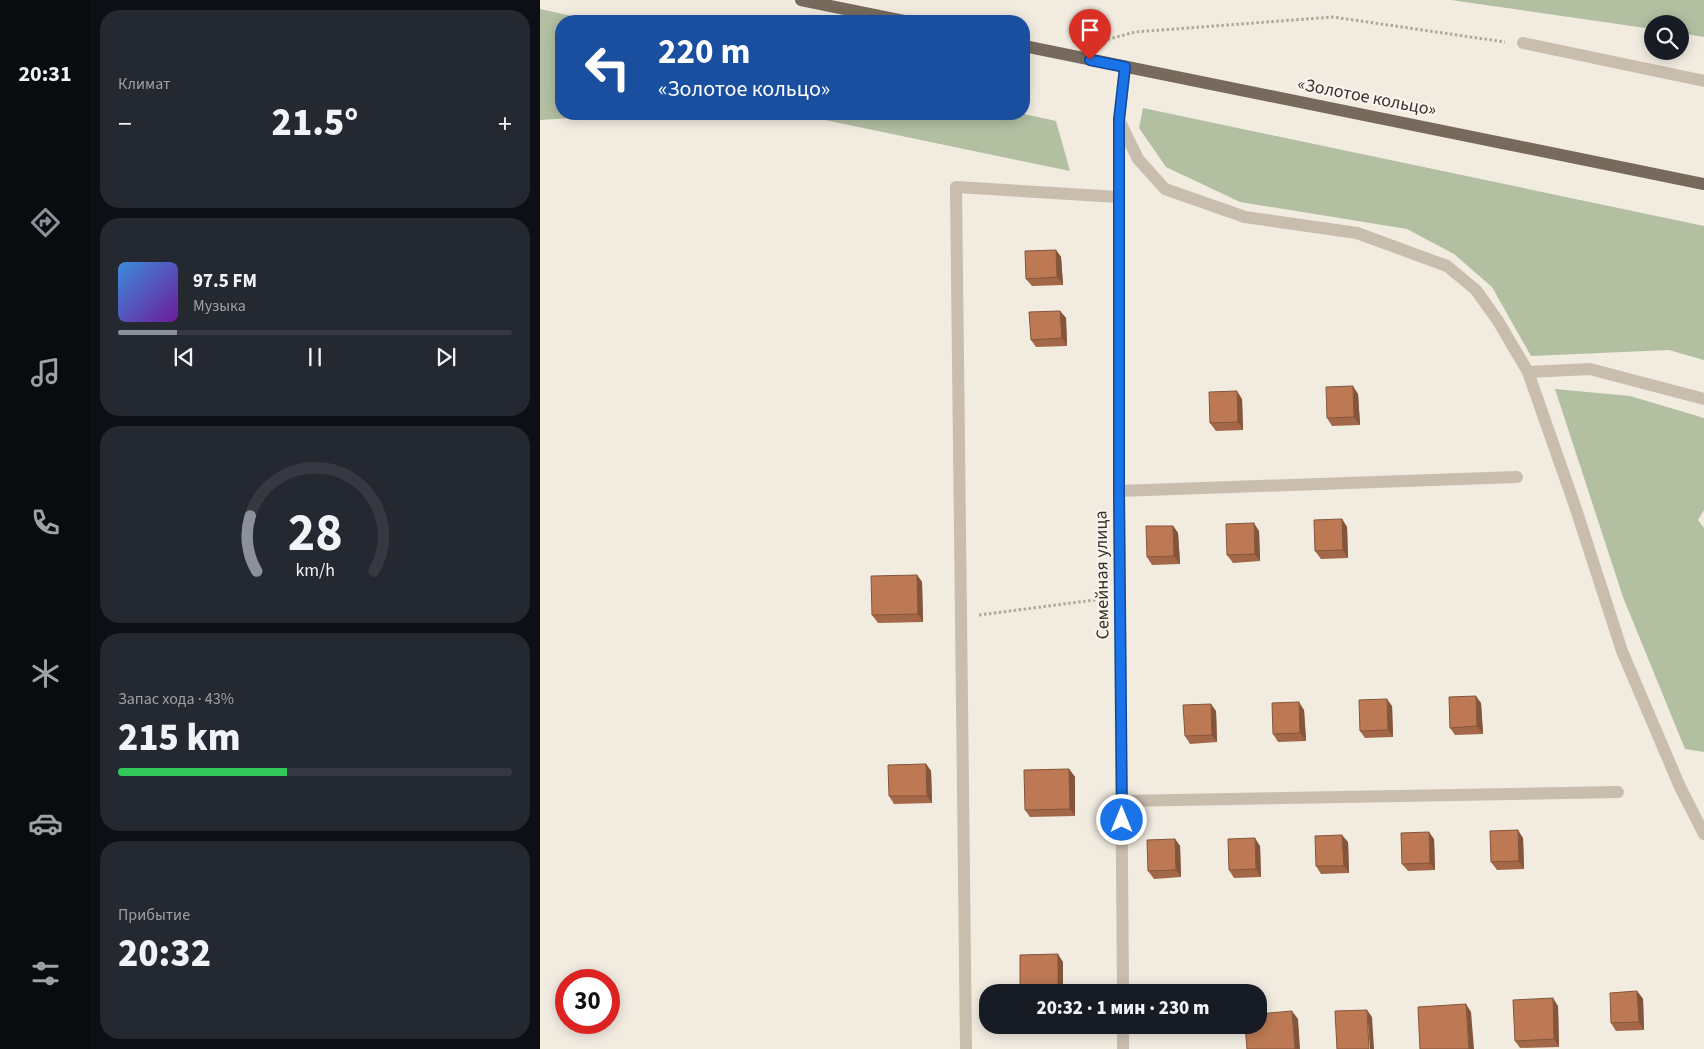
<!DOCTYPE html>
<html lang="ru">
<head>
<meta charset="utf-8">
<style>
	body { margin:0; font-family:"Source Sans 3",sans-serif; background:#242831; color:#f1f3f6; height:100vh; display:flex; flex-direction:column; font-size:19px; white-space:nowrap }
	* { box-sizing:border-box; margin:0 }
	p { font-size:16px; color:#9ea1a6 }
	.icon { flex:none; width:28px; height:28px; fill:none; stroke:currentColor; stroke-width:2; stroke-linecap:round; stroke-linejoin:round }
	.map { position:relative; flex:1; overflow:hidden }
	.details { display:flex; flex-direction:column; gap:10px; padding:10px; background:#0d0f14; width:450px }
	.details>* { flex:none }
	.banner { position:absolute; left:15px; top:15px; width:475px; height:105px; border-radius:20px; box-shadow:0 2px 12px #0003; background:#1a4fa0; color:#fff; overflow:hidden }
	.tools { position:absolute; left:1104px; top:15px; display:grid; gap:10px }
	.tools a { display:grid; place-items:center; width:45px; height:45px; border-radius:50%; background:#171b24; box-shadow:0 2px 12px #0003; font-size:25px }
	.speed { position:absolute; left:15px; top:969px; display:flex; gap:10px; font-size:25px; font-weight:700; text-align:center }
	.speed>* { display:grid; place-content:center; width:65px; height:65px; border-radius:50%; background:#171b24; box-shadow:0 2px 12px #0003; line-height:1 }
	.speed .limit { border:8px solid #d22; background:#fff; color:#111 }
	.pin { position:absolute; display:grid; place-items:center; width:42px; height:42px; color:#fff; margin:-51px -21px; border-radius:50% 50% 50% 0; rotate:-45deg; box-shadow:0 0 5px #0007 }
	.pin .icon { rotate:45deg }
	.me { position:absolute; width:55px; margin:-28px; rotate:0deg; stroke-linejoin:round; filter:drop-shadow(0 0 4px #0008) }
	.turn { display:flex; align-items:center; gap:18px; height:105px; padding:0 20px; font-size:22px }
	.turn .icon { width:65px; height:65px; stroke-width:2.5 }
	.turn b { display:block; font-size:35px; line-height:42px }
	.big { font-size:38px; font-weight:800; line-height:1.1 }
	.details .card { flex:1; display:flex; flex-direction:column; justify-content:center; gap:8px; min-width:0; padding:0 18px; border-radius:20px; background:#242831 }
	.details .dial { align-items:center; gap:0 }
	.dial svg { height:130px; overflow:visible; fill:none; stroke:#363941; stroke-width:7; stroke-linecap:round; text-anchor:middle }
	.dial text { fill:#f1f3f6; stroke:none }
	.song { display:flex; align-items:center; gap:15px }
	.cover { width:60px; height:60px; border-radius:8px; background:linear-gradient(135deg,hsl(210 70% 55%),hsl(280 70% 35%)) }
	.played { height:5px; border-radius:2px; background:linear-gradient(90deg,#8c9099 15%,#363941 15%) }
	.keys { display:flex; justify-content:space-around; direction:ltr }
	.heat { display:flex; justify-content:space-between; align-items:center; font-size:28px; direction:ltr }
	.charge { height:8px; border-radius:4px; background:linear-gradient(90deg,#34c759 43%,#363941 0) }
	.trip { position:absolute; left:439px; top:984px; width:288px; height:50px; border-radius:20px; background:#171b24; box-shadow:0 2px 12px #0003; font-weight:800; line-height:50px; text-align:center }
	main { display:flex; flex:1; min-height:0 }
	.tab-bar { display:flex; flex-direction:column; width:90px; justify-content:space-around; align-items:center; background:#090b0e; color:#9ea1a6 }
	.tab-bar .icon { width:35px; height:35px }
	.tab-bar .selected { color:#8c9099 }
	.tab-bar b { font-size:22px; color:#f1f3f6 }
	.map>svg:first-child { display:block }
	.green { fill:#b2bfa1 }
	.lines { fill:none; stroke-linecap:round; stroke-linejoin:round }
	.path { stroke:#b4a797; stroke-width:3; stroke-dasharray:2.5 2.5; stroke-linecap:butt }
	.minor { stroke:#c9bdad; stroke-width:12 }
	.major { stroke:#78695d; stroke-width:12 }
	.wall { fill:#a26848 }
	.shaded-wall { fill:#84553b }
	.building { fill:#bc7954; stroke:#84553b }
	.route-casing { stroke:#114b97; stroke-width:12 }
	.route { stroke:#1a73e8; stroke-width:9 }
	.labels { text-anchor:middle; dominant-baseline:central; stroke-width:4.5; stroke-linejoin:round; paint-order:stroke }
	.street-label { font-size:18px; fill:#38302b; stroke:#f9f5ed }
</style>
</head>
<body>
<main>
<nav class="tab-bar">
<b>20:31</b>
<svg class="icon selected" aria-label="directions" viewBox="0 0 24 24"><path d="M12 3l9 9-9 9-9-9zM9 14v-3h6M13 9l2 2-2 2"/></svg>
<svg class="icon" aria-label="music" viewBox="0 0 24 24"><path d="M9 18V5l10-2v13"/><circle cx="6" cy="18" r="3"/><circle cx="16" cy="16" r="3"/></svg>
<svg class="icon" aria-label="phone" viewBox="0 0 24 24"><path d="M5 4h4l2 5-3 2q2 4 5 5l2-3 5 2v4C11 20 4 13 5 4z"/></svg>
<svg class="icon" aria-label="climate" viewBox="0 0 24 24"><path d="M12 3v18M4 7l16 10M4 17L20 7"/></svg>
<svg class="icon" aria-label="car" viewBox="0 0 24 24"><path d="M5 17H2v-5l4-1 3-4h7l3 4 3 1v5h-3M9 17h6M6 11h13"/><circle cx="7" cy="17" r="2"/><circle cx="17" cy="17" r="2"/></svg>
<svg class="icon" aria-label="filters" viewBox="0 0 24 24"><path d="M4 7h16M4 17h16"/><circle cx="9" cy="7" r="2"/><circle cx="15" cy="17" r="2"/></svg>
</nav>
<section class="details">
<div class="card"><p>Климат</p>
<div class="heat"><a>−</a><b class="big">21.5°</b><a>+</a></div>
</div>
<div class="card">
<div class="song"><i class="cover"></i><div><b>97.5 FM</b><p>Музыка</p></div></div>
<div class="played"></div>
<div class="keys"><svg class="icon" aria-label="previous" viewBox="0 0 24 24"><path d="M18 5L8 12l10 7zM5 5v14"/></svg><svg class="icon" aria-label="pause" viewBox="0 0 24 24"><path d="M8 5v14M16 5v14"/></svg><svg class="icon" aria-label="next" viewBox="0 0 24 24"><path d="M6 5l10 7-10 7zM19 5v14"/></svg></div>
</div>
<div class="card dial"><svg viewBox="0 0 100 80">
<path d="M14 69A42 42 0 1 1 86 69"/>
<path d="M14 69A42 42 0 0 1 10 35" stroke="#8c9099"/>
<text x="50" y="56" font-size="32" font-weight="700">28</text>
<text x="50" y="72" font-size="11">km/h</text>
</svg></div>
<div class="card"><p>Запас хода · 43%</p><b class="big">215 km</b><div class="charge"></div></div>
<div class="card"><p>Прибытие</p><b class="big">20:32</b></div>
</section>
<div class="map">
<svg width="1164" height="1049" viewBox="0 0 1164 1049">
	<rect width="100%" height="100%" fill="#f1ebe0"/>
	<g class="green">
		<polygon points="911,0 1164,0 1164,37 1140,33 1140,24 1112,24 1112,29"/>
		<polygon points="0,9 55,21 21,21 21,114 96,114 0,120"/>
		<polygon points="603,108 1164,226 1164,360 1129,350 991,356 952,287 914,254 867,229 700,202 626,167 599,128"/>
		<polygon points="256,114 484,114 516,121 530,171"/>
		<polygon points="1015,389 1090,396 1164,418 1164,510 1158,520 1164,528 1164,752 1145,749 1083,597"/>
	</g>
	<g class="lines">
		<g class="path">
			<polyline points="558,42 595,32 793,17 965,42"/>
			<polyline points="439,615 562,599"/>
		</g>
		<g class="minor">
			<polyline points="983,43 1164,81"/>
			<polyline points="579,120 598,159 625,189 705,217 817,233 907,266 936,290 958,321 988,372 1035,506 1082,651 1140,787 1164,834"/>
			<polyline points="988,372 1050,369 1164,399"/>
			<polyline points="579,491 977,477"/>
			<polyline points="582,801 1078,792"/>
			<polyline points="583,992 579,491 579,120 585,67"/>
			<polyline points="583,1025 583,1049"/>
			<polyline points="426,1049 416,187 579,197"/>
		</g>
		<g class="major">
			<polyline points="261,0 364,21"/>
			<polyline points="484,46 1164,184"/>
		</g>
	</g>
	<g class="wall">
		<polygon points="516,250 521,257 523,285 492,286 486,279"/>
		<polygon points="520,311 526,318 527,346 496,347 491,340"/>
		<polygon points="818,394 820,425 792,426 787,418"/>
		<polygon points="702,399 703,430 676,431 670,423"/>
		<polygon points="802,519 807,527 808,558 781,559 775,551"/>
		<polygon points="633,526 638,533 640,564 612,565 607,557"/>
		<polygon points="719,531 720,561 693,563 687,555"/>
		<polygon points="377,575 382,582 383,622 338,623 332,615"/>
		<polygon points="941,703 943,734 915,735 910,728"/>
		<polygon points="852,706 853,737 825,738 820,731"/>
		<polygon points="764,710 766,741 738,742 733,734"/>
		<polygon points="676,711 677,742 650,744 645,736"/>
		<polygon points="386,764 391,771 392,803 354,804 349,796"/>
		<polygon points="529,769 535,777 535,816 490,817 485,810"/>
		<polygon points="983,838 984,869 957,870 951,862"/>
		<polygon points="635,839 640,846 641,877 614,879 608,871"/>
		<polygon points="894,839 895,870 868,871 862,864"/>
		<polygon points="808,842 809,873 781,874 776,866"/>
		<polygon points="720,846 721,877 694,878 689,870"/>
		<polygon points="1097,991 1103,999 1104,1030 1076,1031 1071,1023"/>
		<polygon points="1018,1006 1019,1047 980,1048 975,1041"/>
		<polygon points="482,1025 523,1025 523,1030 485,1030"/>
	</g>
	<g class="shaded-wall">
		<polygon points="516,250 521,257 523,285 517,277"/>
		<polygon points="520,311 526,318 527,346 522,338"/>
		<polygon points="813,386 818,394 820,425 814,417"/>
		<polygon points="697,391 702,399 703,430 698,422"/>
		<polygon points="802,519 807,527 808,558 803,550"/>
		<polygon points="714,523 719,531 720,561 715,554"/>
		<polygon points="633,526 638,533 640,564 634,556"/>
		<polygon points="377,575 382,582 383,622 378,614"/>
		<polygon points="936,696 941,703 943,734 937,726"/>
		<polygon points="847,699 852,706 853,737 848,730"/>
		<polygon points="759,702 764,710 766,741 760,733"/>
		<polygon points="671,704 676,711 677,742 672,735"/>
		<polygon points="386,764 391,771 392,803 387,796"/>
		<polygon points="529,769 535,777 535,816 530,809"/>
		<polygon points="978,830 983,838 984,869 979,861"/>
		<polygon points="889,832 894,839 895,870 890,863"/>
		<polygon points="802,835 808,842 809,873 804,866"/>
		<polygon points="715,838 720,846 721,877 716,869"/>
		<polygon points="635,839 640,846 641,877 636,870"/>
		<polygon points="518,954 523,962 523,992 518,992"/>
		<polygon points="1097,991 1103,999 1104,1030 1099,1022"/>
		<polygon points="1013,998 1018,1006 1019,1047 1014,1039"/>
		<polygon points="926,1004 931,1012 934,1049 929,1049"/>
		<polygon points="827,1010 832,1017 834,1049 830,1049"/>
		<polygon points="752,1011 758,1019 760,1049 755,1049"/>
	</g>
	<g class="building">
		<polygon points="516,250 517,277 486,279 485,251"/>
		<polygon points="520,311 522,338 491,340 489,312"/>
		<polygon points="813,386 814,417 787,418 786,387"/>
		<polygon points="697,391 698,422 670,423 669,392"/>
		<polygon points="802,519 803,550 775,551 774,520"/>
		<polygon points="714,523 715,554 687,555 686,524"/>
		<polygon points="606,526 633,526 634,556 607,557"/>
		<polygon points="377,575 378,614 332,615 331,576"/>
		<polygon points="936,696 937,726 910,728 909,697"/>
		<polygon points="847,699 848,730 820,731 819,700"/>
		<polygon points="759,702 760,733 733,734 732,703"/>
		<polygon points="671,704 672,735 645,736 643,705"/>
		<polygon points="386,764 387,796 349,796 348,765"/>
		<polygon points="529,769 530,809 485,810 484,770"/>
		<polygon points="978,830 979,861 951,862 950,831"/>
		<polygon points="889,832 890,863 862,864 861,833"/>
		<polygon points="802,835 804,866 776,866 775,836"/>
		<polygon points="715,838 716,869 689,870 688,839"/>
		<polygon points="635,839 636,870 608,871 607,840"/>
		<polygon points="518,954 518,992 480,992 480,955"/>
		<polygon points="1097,991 1099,1022 1071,1023 1070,993"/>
		<polygon points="1013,998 1014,1039 975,1041 973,1000"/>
		<polygon points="926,1004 929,1049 880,1049 878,1007"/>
		<polygon points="827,1010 829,1049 797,1049 795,1011"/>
		<polygon points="752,1011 755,1049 707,1049 705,1025 718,1025 718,1014"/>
	</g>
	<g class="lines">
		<defs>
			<polyline id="route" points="550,60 585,67 579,120 579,492 582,820"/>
		</defs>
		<use href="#route" class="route-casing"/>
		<use href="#route" class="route"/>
	</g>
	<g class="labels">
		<g class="street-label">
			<text transform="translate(827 97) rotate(11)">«Золотое кольцо»</text>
			<text transform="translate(562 575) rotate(-91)">Семейная улица</text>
		</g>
	</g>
</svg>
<div class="tools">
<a><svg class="icon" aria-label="search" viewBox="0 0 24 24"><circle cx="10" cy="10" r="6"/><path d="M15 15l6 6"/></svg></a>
</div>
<div class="speed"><div class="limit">30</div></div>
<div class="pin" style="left:550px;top:60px;background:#d93025"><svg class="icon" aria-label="arrive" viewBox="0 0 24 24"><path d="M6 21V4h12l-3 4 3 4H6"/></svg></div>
<svg class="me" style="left:582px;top:820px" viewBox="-20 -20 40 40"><circle r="17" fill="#1a73e8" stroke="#fff" stroke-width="3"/><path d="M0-11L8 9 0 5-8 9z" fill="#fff"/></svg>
<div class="trip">20:32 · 1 мин · 230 m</div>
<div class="banner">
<div class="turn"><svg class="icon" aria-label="left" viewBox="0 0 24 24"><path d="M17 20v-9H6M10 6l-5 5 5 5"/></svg><div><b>220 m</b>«Золотое кольцо»</div></div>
</div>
</div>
</main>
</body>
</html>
